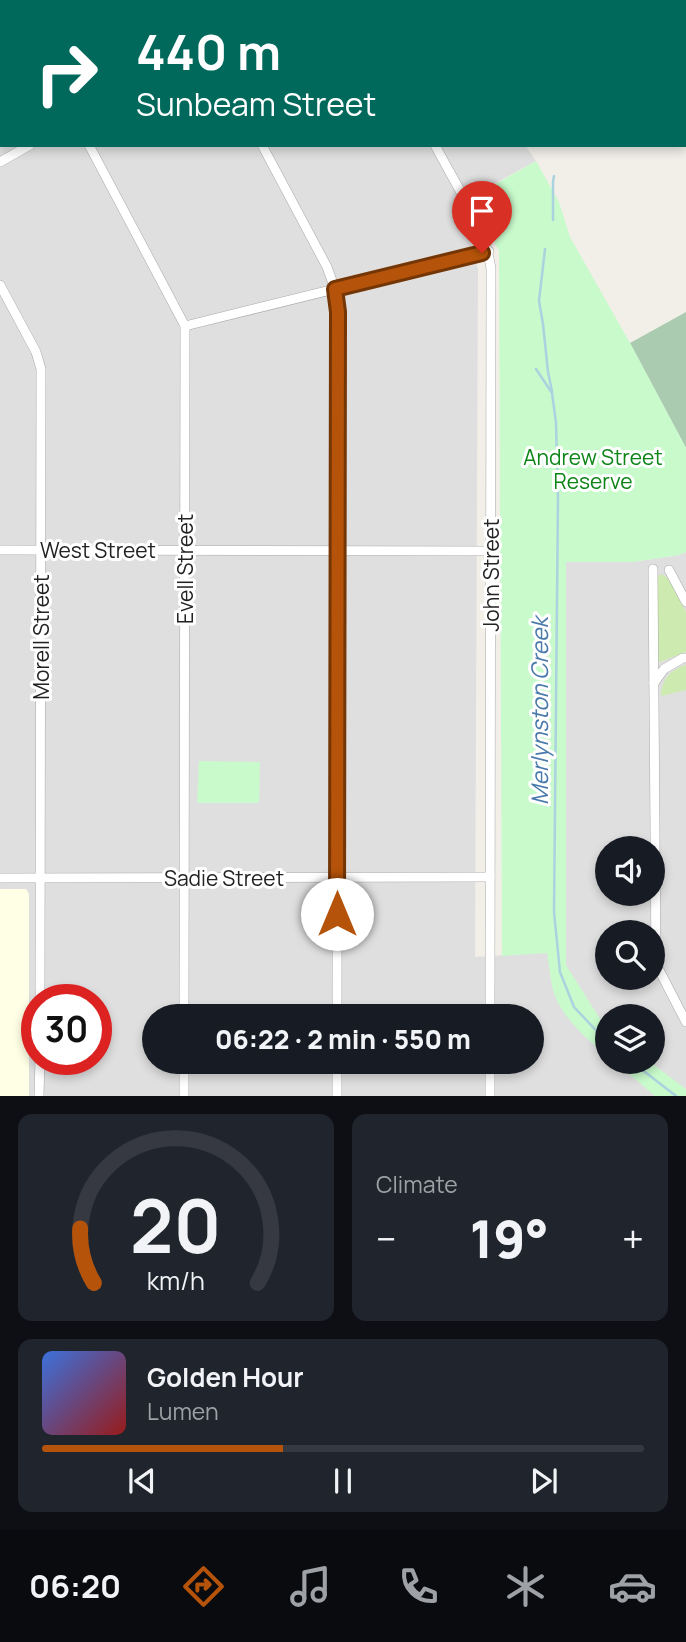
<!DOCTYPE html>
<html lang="en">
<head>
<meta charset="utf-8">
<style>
	body { margin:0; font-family:Manrope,sans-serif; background:#20242c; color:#f1f3f6; height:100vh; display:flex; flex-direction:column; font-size:26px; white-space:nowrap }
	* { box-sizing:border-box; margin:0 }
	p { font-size:23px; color:#9ea1a6 }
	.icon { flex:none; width:38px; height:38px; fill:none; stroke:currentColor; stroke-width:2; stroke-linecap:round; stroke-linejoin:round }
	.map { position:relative; height:1096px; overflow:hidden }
	.details { display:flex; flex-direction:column; gap:18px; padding:18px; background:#0d0f14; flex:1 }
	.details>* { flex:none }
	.guide { position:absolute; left:0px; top:0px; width:686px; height:147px; box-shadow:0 4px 10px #0003; background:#00695c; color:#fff; overflow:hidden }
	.fabs { position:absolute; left:595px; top:836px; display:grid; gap:14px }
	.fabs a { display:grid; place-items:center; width:70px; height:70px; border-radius:50%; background:#171b24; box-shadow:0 4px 10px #0003; font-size:35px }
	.speed { position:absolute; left:21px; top:984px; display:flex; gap:14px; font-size:35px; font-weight:700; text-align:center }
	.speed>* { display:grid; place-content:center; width:91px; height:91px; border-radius:50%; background:#171b24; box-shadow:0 4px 10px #0003; line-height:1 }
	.speed .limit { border:10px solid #d22; background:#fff; color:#111 }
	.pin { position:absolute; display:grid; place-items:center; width:60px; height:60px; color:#fff; margin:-72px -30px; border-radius:50% 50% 50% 0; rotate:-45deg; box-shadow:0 0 7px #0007 }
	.pin .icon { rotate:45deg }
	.me { position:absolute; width:77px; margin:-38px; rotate:0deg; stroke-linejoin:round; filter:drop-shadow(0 0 5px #0008) }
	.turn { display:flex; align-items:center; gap:24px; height:147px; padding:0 21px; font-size:32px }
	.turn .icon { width:91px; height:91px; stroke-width:2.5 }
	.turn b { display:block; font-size:49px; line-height:60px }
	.big { font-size:52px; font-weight:800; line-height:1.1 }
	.details .widget { flex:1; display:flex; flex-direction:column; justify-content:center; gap:10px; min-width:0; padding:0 24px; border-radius:14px; background:#20242c }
	.details .dial { align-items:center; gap:0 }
	.dial svg { height:182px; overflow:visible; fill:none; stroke:#363941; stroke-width:7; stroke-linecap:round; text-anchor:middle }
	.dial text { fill:#f1f3f6; stroke:none }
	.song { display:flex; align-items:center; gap:21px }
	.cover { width:84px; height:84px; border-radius:10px; background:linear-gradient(135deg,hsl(220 70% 55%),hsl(0 70% 35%)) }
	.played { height:7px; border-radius:4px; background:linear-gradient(90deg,#b45309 40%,#363941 40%) }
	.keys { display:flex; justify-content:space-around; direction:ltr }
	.heat { display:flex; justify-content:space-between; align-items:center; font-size:38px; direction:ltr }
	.details .tiles { flex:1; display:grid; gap:18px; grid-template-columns:1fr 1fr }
	.widget:last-child { grid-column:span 2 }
	.trip { position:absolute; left:142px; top:1004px; width:402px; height:70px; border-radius:35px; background:#171b24; box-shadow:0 4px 10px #0003; font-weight:800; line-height:70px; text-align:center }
	.dock { display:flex; height:112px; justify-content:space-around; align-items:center; background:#090b0e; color:#9ea1a6 }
	.dock .icon { width:49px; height:49px }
	.dock .active { color:#b45309 }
	.dock b { font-size:32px; color:#f1f3f6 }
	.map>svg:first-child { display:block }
	.residential { fill:#e0dfdf; fill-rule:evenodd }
	.education { fill:#ffffe5 }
	.grass { fill:#cdebb0 }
	.cemetery { fill:#aacbaf }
	.park { fill:#c8facc }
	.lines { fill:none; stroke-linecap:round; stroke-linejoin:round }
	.stream { stroke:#aad3df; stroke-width:2.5 }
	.minor-casing { stroke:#a9a9a9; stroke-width:10 }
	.minor { stroke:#fff; stroke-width:9 }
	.route-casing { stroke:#753606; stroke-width:18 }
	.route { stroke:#b45309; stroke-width:12 }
	.labels { text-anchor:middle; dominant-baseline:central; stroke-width:6; stroke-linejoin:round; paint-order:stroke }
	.park-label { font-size:21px; fill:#0c8416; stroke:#fff }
	.street-label { font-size:21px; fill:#222; stroke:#fff }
	.water-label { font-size:23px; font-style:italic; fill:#4a7aab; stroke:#fff }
</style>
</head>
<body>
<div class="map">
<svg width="686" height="1096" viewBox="0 0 686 1096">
	<rect width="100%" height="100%" fill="#f2efe9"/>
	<path class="residential" d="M0,0H441L442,2H2V145H525L536,161L454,206L468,233L478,269L475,957L566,951V562H633L679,555L686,552V1096H0ZM607,849H653V894H607ZM607,933H653V978H607ZM37,999H96V1059H37ZM154,1017H532V1062H154ZM607,1017H653V1062H607Z"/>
	<polygon class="education" points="0,889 26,889 29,894 29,1096 0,1096"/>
	<g class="grass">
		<polygon points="661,574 668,578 686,612 686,652 660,662 657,658 658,577"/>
		<path d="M686,665V690L661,696C661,680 671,669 686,665Z"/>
	</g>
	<polygon class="cemetery" points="686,312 686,448 630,343"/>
	<g class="park">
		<path d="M536,161L559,202L570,237L630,343L686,448V552L679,555L633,562H566V965L607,1030V1056C585,1037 559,1016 552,986C550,975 549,964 547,953L502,956L499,251L471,198Z"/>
		<polygon points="199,761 260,762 259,803 197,803"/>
		<polygon points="615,1062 650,1062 686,1089 686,1096 655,1096"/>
	</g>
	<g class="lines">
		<g class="stream">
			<polyline points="553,220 553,182 554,176"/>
			<polyline points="545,249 539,301 543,324 548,372 552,391"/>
			<polyline points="536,369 552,393 556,423 558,497 554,912 560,972 574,1007 607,1042"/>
			<polyline points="632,1062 676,1096"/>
		</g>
		<defs>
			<g id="minor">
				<polyline points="154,0 154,2"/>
				<polyline points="359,0 359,2"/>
				<polyline points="292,2 296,0"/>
				<polyline points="0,24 2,27"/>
				<polyline points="89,145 185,326 184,1017"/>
				<polyline points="262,145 327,267 335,289 338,312 337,1017"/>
				<path d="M435,145C454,182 486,229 491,269L490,1017"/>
				<polyline points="0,162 30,145"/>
				<polyline points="0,285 36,352 41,369 40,999"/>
				<polyline points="185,326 489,251"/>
				<polyline points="0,550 490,551"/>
				<polyline points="653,569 656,964 686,1022"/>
				<polyline points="669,570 686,602"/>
				<polyline points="654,683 664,669 683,658 686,658"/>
				<polyline points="0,878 490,877"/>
				<polyline points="490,1062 490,1096"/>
				<polyline points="39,1096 40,1059"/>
				<polyline points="184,1096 184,1062"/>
				<polyline points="337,1096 337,1062"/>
			</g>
		</defs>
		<use href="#minor" class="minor-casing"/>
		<use href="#minor" class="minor"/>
	</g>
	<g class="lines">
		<defs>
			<polyline id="route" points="337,914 338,312 335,289 482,253"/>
		</defs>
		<use href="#route" class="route-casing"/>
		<use href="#route" class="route"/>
	</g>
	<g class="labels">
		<g class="park-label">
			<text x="593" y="457">Andrew Street<tspan x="593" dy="24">Reserve</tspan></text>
		</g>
		<g class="street-label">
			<text x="98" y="550">West Street</text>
			<text transform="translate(185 569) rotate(-90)">Evell Street</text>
			<text transform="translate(491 575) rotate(-90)">John Street</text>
			<text transform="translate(41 637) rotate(-90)">Morell Street</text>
			<text x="224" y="878">Sadie Street</text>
		</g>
		<g class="water-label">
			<text transform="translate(539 711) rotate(-90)">Merlynston Creek</text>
		</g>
	</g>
</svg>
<div class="fabs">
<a><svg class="icon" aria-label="sound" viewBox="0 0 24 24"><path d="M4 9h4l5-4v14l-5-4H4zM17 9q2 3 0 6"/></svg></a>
<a><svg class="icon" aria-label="search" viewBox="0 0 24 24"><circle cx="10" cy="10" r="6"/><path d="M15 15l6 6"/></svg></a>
<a><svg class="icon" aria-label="layers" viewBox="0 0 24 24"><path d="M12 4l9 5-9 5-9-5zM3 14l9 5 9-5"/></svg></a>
</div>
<div class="speed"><div class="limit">30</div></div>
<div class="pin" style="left:482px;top:253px;background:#d93025"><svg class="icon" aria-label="arrive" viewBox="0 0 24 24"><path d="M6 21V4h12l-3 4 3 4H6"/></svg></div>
<svg class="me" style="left:337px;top:914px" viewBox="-20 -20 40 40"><circle r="19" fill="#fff"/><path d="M0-13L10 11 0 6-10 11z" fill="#b45309"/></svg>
<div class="trip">06:22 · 2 min · 550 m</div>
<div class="guide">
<div class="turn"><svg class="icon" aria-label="right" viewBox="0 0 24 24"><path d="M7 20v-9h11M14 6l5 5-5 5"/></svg><div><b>440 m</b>Sunbeam Street</div></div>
</div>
</div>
<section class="details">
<div class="tiles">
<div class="widget dial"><svg viewBox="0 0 100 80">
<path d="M14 69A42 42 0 1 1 86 69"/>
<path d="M14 69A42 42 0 0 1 8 45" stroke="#b45309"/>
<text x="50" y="56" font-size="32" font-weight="700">20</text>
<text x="50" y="72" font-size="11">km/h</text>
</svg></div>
<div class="widget"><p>Climate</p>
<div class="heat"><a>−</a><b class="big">19°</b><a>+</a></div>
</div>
<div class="widget">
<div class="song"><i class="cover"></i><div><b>Golden Hour</b><p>Lumen</p></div></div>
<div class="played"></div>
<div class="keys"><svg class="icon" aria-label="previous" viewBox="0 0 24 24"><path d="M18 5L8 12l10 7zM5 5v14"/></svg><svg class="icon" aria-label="pause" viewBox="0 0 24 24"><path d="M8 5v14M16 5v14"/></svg><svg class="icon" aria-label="next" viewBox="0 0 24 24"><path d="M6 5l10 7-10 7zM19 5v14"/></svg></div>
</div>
</div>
</section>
<nav class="dock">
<b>06:20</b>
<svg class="icon active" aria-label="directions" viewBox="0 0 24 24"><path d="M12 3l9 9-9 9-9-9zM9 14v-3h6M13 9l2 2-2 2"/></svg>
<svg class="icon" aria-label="music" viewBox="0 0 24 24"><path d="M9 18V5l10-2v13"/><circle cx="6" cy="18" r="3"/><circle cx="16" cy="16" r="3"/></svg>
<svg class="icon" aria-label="phone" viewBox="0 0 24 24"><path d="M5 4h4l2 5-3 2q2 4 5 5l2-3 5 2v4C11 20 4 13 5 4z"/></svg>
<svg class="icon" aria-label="climate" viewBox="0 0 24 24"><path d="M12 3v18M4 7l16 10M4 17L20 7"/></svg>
<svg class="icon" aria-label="car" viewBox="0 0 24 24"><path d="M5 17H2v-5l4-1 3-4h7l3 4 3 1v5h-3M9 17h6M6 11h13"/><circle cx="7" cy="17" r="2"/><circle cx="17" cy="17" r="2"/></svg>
</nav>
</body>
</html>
